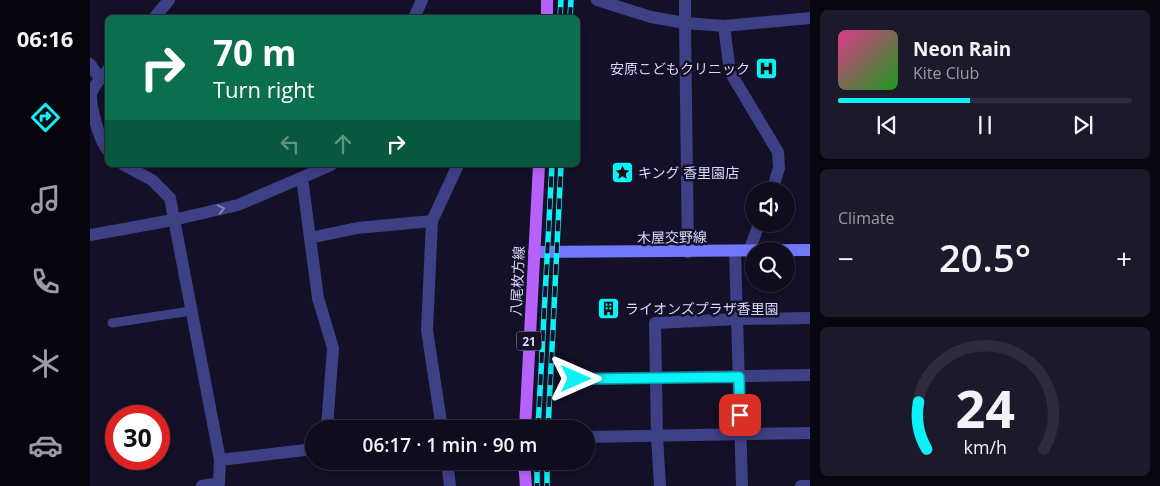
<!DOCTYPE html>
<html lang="en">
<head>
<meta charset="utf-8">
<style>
	body { margin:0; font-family:"Open Sans","Noto Sans JP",sans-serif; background:#1c1a2a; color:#f1f3f6; height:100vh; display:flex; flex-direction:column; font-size:19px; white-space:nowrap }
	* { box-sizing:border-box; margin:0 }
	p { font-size:16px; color:#9b9ba4 }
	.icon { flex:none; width:28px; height:28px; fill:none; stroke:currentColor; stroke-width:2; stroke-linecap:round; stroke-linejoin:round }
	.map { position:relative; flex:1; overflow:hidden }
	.drawer { display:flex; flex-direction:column; gap:10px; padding:10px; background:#080710; width:350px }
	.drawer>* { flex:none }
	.hud { position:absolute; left:15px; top:15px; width:475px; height:152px; border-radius:8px; box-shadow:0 2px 8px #0003,0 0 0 1px #2e2c3b; background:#0b6e4f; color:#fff; overflow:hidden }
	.controls { position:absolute; left:655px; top:182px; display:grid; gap:10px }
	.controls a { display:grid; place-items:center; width:50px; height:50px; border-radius:50%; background:#0e0c1d; box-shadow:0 2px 8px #0003,0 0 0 1px #2e2c3b; font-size:25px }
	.speed { position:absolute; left:15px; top:405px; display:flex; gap:10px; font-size:25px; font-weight:700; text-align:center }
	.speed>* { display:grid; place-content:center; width:65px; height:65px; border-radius:50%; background:#0e0c1d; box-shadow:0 2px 8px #0003,0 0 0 1px #2e2c3b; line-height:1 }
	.speed .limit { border:8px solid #d22; background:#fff; color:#111 }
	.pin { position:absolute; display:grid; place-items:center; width:42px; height:42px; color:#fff; margin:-21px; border-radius:10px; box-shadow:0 2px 8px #0006 }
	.me { position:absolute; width:55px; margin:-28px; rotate:90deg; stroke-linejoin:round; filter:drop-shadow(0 0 4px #0008) }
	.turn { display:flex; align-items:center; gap:18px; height:105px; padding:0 25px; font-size:22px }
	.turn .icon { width:65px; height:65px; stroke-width:2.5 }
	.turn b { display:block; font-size:35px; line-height:42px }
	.lanes { display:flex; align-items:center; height:48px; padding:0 25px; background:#0003; justify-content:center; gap:25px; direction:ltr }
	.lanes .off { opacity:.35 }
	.big { font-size:38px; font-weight:600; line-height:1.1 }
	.drawer .tile { flex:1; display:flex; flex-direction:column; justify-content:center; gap:8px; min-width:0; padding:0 18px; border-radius:8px; background:#1c1a2a }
	.drawer .dial { align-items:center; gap:0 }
	.dial svg { height:130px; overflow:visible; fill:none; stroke:#2e2c3b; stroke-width:7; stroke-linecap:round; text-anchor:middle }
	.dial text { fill:#f1f3f6; stroke:none }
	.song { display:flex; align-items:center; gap:15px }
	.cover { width:60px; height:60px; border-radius:8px; background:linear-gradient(135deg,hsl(330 70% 55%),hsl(120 70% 35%)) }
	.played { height:5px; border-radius:2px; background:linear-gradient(90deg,#0af1f7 45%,#2e2c3b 45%) }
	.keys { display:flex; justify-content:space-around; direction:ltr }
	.heat { display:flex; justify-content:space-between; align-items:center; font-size:28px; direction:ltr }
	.trip { position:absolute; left:215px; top:420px; width:290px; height:50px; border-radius:25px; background:#0e0c1d; box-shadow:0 2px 8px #0003,0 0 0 1px #2e2c3b; font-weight:600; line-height:50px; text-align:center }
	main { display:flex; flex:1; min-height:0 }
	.tab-bar { display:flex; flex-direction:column; width:90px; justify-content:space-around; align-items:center; background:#06050c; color:#9b9ba4 }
	.tab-bar .icon { width:35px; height:35px }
	.tab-bar .selected { color:#0af1f7 }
	.tab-bar b { font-size:22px; color:#f1f3f6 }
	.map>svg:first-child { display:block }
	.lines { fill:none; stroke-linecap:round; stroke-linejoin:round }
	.lane { stroke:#3d4084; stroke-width:9 }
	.street { stroke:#3d4084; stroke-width:12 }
	.secondary { stroke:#7278fb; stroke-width:12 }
	.primary { stroke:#b662fa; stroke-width:12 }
	.rail-casing { stroke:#0af1f7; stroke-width:5.5 }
	.rail { stroke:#131027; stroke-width:4; stroke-dasharray:11; stroke-linecap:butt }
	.oneway { stroke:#8384bb }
	.route-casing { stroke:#069da1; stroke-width:12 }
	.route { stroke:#0af1f7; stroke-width:9 }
	.labels { text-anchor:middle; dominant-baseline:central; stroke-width:5; stroke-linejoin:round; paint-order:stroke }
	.shield { fill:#131027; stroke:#9e9cbe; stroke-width:1 }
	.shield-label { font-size:12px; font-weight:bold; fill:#d9d8fe }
	.poi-label { font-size:14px; fill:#d9d8fe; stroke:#131027; text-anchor:start }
	.street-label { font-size:14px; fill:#d9d8fe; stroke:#131027 }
</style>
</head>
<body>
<main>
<nav class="tab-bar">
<b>06:16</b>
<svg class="icon selected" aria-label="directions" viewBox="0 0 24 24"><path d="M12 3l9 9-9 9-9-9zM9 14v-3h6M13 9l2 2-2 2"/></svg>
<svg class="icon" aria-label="music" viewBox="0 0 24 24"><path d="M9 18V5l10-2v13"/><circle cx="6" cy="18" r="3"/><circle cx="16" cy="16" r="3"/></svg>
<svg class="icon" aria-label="phone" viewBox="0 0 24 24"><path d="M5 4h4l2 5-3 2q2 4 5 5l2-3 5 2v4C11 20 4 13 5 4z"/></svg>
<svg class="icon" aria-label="climate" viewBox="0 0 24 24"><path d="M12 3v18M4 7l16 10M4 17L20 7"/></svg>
<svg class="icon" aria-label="car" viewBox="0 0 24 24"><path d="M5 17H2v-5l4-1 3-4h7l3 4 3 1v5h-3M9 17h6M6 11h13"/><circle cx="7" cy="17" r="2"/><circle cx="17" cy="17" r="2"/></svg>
</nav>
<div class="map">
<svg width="720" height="486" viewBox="0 0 720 486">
	<rect width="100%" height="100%" fill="#131027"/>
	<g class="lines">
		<polyline class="lane" points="22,323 101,311"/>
		<g class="street">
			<polyline points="507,0 561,17 595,23 595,0"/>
			<polyline points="64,18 79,0"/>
			<polyline points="324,18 332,0"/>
			<polyline points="634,26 640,72 688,152 689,168 682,191"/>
			<polyline points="0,64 10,79"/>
			<path d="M18,70C11,77 5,85 1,93C0,104 9,142 18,150"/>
			<polyline points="34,165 62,180 80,198 130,460 129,483 112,486"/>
			<polyline points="212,178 228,298 243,348 237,427"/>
			<polyline points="0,235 83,220 148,205 241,165"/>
			<polyline points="220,238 267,228 342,221"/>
			<polyline points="645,251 652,486"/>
			<polyline points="659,251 669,224"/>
			<polyline points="598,252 595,23 634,26 720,18"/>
			<polyline points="487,379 720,375"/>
			<polyline points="352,429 337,330 342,221 368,165"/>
			<polyline points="496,437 720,433"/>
			<polyline points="130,460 224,449"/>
			<polyline points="357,461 360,486"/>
			<polyline points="570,486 567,436 565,323 648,319 720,318"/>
			<polyline points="711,486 720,486"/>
		</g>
		<polyline class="secondary" points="444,252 720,250"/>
		<g class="primary">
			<polyline points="457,18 457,0"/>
			<polyline points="435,429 449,165"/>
			<polyline points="434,461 436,486"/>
		</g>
		<defs>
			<g id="rail">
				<polyline points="470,18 471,0"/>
				<polyline points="480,18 481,0"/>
				<polyline points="448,429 462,165"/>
				<polyline points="458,429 471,165"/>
				<polyline points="447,461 447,486"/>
				<polyline points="457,461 457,486"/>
			</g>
		</defs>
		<use href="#rail" class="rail-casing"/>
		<use href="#rail" class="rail"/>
	</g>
	<defs><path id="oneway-chevron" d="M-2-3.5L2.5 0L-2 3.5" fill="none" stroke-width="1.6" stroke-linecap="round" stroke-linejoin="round" transform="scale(1.25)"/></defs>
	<use class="oneway" href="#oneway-chevron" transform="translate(131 209) rotate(-13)"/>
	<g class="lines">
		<defs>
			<polyline id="route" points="486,379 649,377 650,415"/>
		</defs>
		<use href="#route" class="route-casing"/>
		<use href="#route" class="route"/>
	</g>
	<defs>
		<symbol id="hospital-square" viewBox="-11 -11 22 22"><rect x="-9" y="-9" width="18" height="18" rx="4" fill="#0af1f7" stroke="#131027"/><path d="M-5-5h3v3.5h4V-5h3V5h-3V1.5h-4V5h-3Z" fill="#111"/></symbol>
		<symbol id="sight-square" viewBox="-11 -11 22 22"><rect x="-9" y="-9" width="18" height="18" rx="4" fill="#0af1f7" stroke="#131027"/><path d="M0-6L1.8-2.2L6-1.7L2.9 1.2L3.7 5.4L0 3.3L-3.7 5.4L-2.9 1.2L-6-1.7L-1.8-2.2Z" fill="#111"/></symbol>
		<symbol id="building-square" viewBox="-11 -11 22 22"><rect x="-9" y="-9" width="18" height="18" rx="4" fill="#0af1f7" stroke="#131027"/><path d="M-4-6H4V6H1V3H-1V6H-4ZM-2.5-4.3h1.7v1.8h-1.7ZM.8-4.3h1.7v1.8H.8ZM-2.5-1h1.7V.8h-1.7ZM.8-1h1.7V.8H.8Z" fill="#111"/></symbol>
	</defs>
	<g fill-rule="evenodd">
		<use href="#hospital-square" x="664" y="56" width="25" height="25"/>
		<use href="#sight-square" x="520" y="160" width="25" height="25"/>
		<use href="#building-square" x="506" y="296" width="25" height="25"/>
	</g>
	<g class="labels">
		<rect class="shield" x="426.5" y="331.5" width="25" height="19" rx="4"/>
		<g class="shield-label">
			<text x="439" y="341">21</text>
		</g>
		<g class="poi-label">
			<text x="660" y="68" text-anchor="end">安原こどもクリニック</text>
			<text x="548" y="172">キング 香里園店</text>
			<text x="535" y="308">ライオンズプラザ香里園</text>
		</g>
		<g class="street-label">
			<text transform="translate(582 237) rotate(-1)">木屋交野線</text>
			<text transform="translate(427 281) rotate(-87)">八尾枚方線</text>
		</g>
	</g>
</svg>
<div class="controls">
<a><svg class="icon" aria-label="sound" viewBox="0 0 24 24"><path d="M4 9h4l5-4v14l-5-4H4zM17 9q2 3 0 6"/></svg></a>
<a><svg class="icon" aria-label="search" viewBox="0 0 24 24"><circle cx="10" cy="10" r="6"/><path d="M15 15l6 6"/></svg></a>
</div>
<div class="speed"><div class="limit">30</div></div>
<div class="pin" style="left:650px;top:415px;background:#d93025"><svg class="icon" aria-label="arrive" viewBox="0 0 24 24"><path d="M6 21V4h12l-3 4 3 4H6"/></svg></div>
<svg class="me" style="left:486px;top:379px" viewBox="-20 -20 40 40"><path d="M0-17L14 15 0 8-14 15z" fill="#0af1f7" stroke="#fff" stroke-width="4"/></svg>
<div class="trip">06:17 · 1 min · 90 m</div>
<div class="hud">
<div class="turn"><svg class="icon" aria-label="right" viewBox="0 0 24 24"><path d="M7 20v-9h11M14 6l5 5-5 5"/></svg><div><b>70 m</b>Turn right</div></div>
<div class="lanes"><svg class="icon off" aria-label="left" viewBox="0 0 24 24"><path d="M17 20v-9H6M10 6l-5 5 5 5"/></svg><svg class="icon off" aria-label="ahead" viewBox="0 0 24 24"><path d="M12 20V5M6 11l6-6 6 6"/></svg><svg class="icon" aria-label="right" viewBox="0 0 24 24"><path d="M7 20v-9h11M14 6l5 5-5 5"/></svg></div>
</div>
</div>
<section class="drawer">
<div class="tile">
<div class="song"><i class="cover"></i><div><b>Neon Rain</b><p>Kite Club</p></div></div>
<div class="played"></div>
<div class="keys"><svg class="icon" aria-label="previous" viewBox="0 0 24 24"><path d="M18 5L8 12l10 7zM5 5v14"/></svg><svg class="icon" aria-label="pause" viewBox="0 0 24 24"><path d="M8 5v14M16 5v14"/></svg><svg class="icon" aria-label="next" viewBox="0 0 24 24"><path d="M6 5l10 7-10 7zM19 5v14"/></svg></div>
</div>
<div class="tile"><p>Climate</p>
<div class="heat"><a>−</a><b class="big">20.5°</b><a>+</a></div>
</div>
<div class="tile dial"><svg viewBox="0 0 100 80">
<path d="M14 69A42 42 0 1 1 86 69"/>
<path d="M14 69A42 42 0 0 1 9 40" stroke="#0af1f7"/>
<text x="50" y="56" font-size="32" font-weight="700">24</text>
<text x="50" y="72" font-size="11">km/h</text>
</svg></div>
</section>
</main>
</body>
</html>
